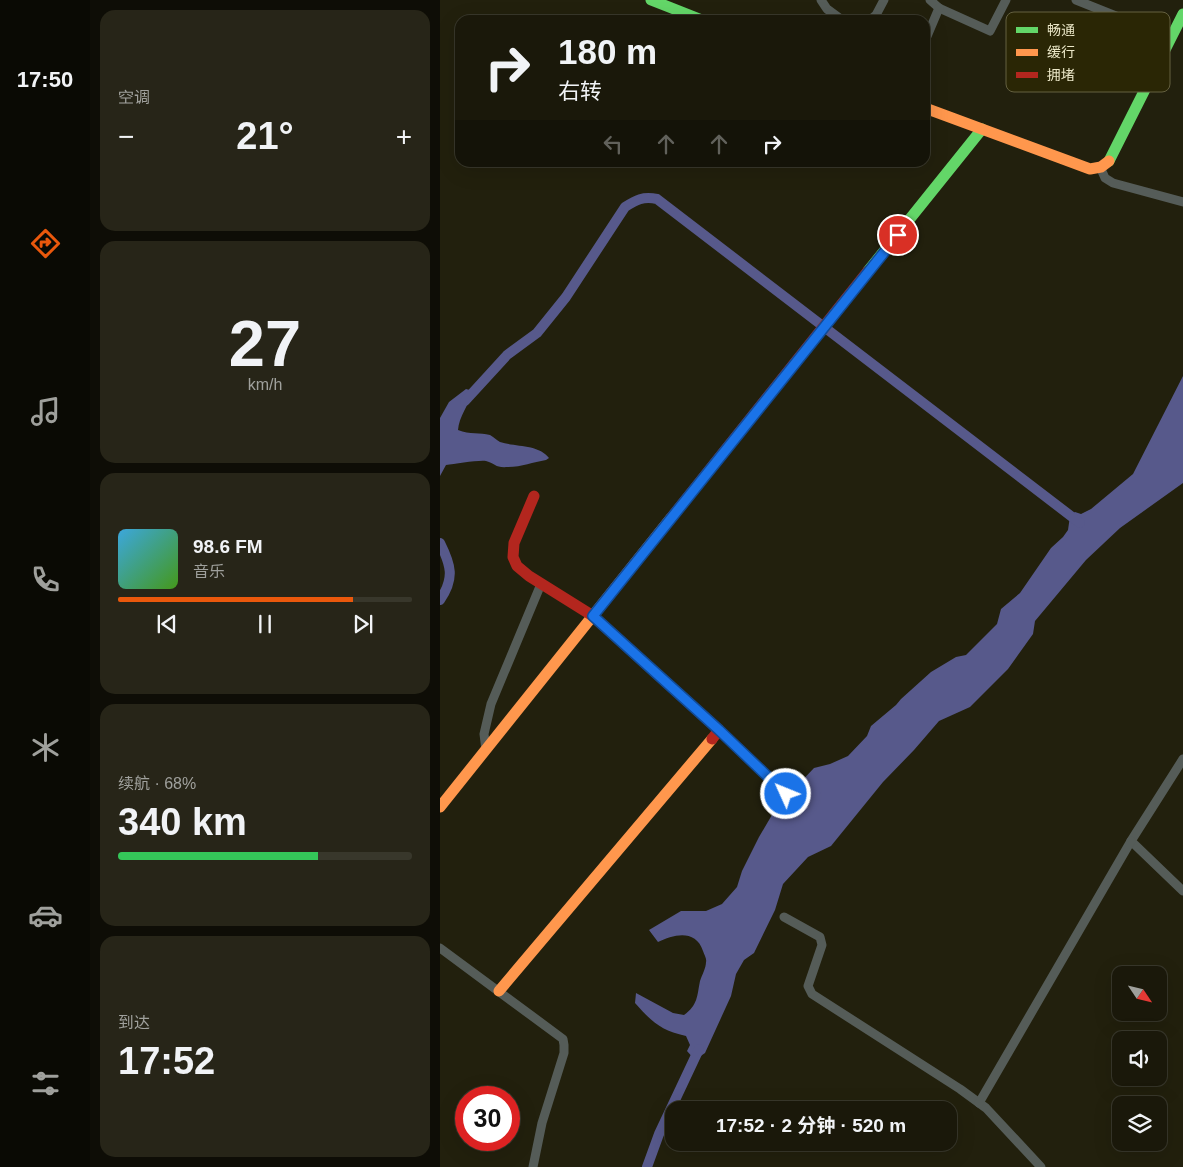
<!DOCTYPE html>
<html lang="zh">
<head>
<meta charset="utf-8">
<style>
	body { margin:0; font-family:Arial,"Noto Sans SC",sans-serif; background:#272518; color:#f1f3f6; height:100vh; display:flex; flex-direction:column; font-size:19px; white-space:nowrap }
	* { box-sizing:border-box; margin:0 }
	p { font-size:16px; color:#9fa09c }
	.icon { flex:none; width:28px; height:28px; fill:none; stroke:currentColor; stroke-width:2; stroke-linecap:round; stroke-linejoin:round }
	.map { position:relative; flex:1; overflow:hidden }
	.side { display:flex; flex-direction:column; gap:10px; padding:10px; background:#0e0d06; width:350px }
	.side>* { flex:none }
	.hud { position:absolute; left:15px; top:15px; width:475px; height:152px; border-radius:15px; box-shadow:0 5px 20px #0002,0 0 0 1px #38372b; background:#1a180a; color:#f1f3f6; overflow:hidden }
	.needle { width:32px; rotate:125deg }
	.fabs { position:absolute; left:672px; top:966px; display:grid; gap:10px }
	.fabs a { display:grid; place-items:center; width:55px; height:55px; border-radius:10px; background:#1a180a; box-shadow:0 5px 20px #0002,0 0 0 1px #38372b; font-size:25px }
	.speed { position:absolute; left:15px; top:1086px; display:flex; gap:10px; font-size:25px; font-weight:700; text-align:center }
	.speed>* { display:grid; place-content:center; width:65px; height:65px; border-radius:50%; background:#1a180a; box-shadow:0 5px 20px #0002,0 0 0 1px #38372b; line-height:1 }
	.speed .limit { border:8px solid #d22; background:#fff; color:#111 }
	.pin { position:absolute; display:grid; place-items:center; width:42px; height:42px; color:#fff; margin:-21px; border:2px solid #fff; border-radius:50%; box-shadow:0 1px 5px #0007 }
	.me { position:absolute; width:55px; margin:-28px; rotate:314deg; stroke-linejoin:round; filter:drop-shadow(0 0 4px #0008) }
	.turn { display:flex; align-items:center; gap:18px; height:105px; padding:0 20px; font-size:22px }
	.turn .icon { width:65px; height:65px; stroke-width:2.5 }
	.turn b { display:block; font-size:35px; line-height:42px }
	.lanes { display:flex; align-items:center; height:48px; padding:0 20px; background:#0003; justify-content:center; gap:25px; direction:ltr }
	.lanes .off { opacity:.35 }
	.big { font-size:38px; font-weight:700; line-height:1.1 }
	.side .tile { flex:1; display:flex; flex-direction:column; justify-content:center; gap:8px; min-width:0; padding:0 18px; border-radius:15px; background:#272518 }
	.side .dial { align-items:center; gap:0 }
	.dial b { font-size:65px; line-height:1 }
	.song { display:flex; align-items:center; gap:15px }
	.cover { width:60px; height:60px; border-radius:8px; background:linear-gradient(135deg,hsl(200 70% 55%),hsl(100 70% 35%)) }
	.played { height:5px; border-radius:2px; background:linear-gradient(90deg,#ea580c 80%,#38372b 80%) }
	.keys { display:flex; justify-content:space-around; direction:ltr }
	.heat { display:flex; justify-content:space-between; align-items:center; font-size:28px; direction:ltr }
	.charge { height:8px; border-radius:4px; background:linear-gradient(90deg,#34c759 68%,#38372b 0) }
	.trip { position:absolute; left:225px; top:1101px; width:292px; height:50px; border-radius:15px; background:#1a180a; box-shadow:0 5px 20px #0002,0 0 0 1px #38372b; font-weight:700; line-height:50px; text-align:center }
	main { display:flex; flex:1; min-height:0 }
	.menu { display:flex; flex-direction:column; width:90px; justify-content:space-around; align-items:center; background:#0a0a04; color:#9fa09c }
	.menu .icon { width:35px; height:35px }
	.menu .selected { color:#ea580c }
	.menu b { font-size:22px; color:#f1f3f6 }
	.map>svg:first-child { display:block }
	.water { fill:#57598b }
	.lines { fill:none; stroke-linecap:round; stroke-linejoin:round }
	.canal { stroke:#57598b; stroke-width:10 }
	.street { stroke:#555c58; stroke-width:9 }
	.fast { stroke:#63d668; stroke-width:11 }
	.slow { stroke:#ff974d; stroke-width:11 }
	.jam { stroke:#b3261e; stroke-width:11 }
	.route-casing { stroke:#114b97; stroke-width:12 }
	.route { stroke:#1a73e8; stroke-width:9 }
	.key { fill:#2a2605; stroke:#646040; stroke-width:1 }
	.key-label { font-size:14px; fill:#ece8c9 }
</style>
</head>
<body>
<main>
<nav class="menu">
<b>17:50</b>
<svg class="icon selected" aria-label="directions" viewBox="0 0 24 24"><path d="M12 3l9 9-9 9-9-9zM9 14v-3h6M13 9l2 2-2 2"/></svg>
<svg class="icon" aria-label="music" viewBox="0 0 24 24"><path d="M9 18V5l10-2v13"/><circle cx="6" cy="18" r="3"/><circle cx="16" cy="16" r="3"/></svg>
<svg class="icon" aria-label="phone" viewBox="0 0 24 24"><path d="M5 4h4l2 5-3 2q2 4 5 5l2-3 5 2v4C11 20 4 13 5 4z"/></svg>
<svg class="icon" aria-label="climate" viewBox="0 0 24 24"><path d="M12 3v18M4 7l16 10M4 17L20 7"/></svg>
<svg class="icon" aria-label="car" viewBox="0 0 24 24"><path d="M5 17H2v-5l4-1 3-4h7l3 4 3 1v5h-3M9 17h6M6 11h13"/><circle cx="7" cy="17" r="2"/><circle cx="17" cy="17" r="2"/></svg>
<svg class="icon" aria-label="filters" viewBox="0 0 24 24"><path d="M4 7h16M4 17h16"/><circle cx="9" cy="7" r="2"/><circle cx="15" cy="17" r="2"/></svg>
</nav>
<section class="side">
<div class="tile"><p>空调</p>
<div class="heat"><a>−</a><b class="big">21°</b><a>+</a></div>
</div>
<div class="tile dial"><b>27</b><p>km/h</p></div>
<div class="tile">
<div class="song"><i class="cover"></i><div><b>98.6 FM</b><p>音乐</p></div></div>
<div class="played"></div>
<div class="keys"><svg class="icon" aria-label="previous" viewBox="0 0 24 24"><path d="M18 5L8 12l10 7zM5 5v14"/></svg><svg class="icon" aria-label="pause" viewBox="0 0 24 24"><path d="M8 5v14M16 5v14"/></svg><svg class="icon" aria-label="next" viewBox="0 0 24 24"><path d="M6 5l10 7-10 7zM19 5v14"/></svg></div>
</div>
<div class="tile"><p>续航 · 68%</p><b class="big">340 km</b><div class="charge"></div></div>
<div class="tile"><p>到达</p><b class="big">17:52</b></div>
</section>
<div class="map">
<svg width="743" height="1167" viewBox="0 0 743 1167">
	<rect width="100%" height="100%" fill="#22200d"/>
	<g class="water">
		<path d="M743,360V483L680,528L646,560L595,621L593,634L568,669L530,707L499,721L474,750L443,782L391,846L368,857L343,884L335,910L314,953L304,960L296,974L291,996L265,1053L255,1060L247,1051L250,1045L246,1036C220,1030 212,1022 195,1003L196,993L233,1013L244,1015C258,1005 257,996 260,981C262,975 266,968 266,962C267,959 264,954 263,951C256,929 234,934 218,942L209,930L241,911H266L282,904L297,887L302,871L319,837L336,808L374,768L390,764L408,756L427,736L431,726L456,705L461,699L491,672L516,657L526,655L557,624L561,609L580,593L611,548L623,537L628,530L630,516L635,512L641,514L651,509L693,474L743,376Z"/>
		<path d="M26,389L33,391C29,405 19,416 18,430C30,435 40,432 50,435C54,437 56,440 60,442C75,447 99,444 109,458L106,460C93,462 82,467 68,467C55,468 56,464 46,461C38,460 15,464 6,465L0,476V418L9,402Z"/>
	</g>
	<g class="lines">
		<g class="canal">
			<path d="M25,401L67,355L97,333L126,297L185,207C196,200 203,196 217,199L640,523"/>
			<path d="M0,543C11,565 15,578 0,600"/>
			<polyline points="207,1167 219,1134 259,1049"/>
		</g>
		<g class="street">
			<polyline points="381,0 387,9 402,20"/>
			<polyline points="490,0 499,8 550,31 566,0"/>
			<polyline points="636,0 731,38"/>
			<polyline points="430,20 436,15 444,0"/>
			<polyline points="485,41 499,8"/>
			<polyline points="661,169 665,178 673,183 743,202"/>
			<polyline points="279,730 345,794"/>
			<polyline points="46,750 44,734 51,704 101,584"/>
			<polyline points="743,759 691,841 743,891"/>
			<polyline points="344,917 380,937 382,945 368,986 372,994 520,1089 546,1108 601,1167"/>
			<polyline points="0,948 123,1039 124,1045 124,1053 102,1123 93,1167"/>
			<polyline points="539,1103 691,841"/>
		</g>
		<g class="fast">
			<polyline points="211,0 262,20"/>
			<polyline points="669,161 743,14"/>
			<polyline points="428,271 542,129"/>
		</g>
		<g class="slow">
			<polyline points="485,108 650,169 661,167 669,161"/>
			<polyline points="0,807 231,518"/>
			<polyline points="59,991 272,739"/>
		</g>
		<g class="jam">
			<polyline points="94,496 74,543 73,557 77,566 89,576 153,616 279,730 272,739"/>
			<polyline points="231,518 428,271"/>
		</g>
	</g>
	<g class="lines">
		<defs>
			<polyline id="route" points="346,794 279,730 153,616 458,235"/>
		</defs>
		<use href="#route" class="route-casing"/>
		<use href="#route" class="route"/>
	</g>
	<rect x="566" y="12" width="164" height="80" rx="8" class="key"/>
	<rect x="576" y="27" width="22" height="6" fill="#63d668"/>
	<rect x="576" y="49" width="22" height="7" fill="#ff974d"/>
	<rect x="576" y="72" width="22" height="6" fill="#b3261e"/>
	<g class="key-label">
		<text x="607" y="35">畅通</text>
		<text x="607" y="57">缓行</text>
		<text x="607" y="80">拥堵</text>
	</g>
</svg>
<div class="fabs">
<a><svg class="needle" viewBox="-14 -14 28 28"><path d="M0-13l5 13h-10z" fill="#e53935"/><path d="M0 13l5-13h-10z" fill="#9fa09c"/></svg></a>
<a><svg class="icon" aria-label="sound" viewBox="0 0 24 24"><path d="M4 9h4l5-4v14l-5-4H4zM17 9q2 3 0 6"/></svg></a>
<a><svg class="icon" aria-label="layers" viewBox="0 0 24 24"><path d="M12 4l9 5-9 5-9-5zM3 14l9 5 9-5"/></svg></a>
</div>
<div class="speed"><div class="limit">30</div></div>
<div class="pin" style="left:458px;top:235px;background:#d93025"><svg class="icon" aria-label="arrive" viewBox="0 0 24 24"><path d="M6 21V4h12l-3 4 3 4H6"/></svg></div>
<svg class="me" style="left:346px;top:794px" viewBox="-20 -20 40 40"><circle r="17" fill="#1a73e8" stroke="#fff" stroke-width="3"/><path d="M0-11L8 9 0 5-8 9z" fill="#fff"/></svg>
<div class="trip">17:52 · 2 分钟 · 520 m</div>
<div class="hud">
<div class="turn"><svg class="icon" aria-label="right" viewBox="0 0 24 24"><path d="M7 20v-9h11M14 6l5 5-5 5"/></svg><div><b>180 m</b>右转</div></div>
<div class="lanes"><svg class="icon off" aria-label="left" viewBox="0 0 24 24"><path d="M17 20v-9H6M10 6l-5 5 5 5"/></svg><svg class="icon off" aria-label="ahead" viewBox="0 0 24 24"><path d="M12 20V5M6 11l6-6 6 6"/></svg><svg class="icon off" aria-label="ahead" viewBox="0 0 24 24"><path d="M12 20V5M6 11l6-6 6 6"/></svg><svg class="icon" aria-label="right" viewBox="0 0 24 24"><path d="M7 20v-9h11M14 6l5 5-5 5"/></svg></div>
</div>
</div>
</main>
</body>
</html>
